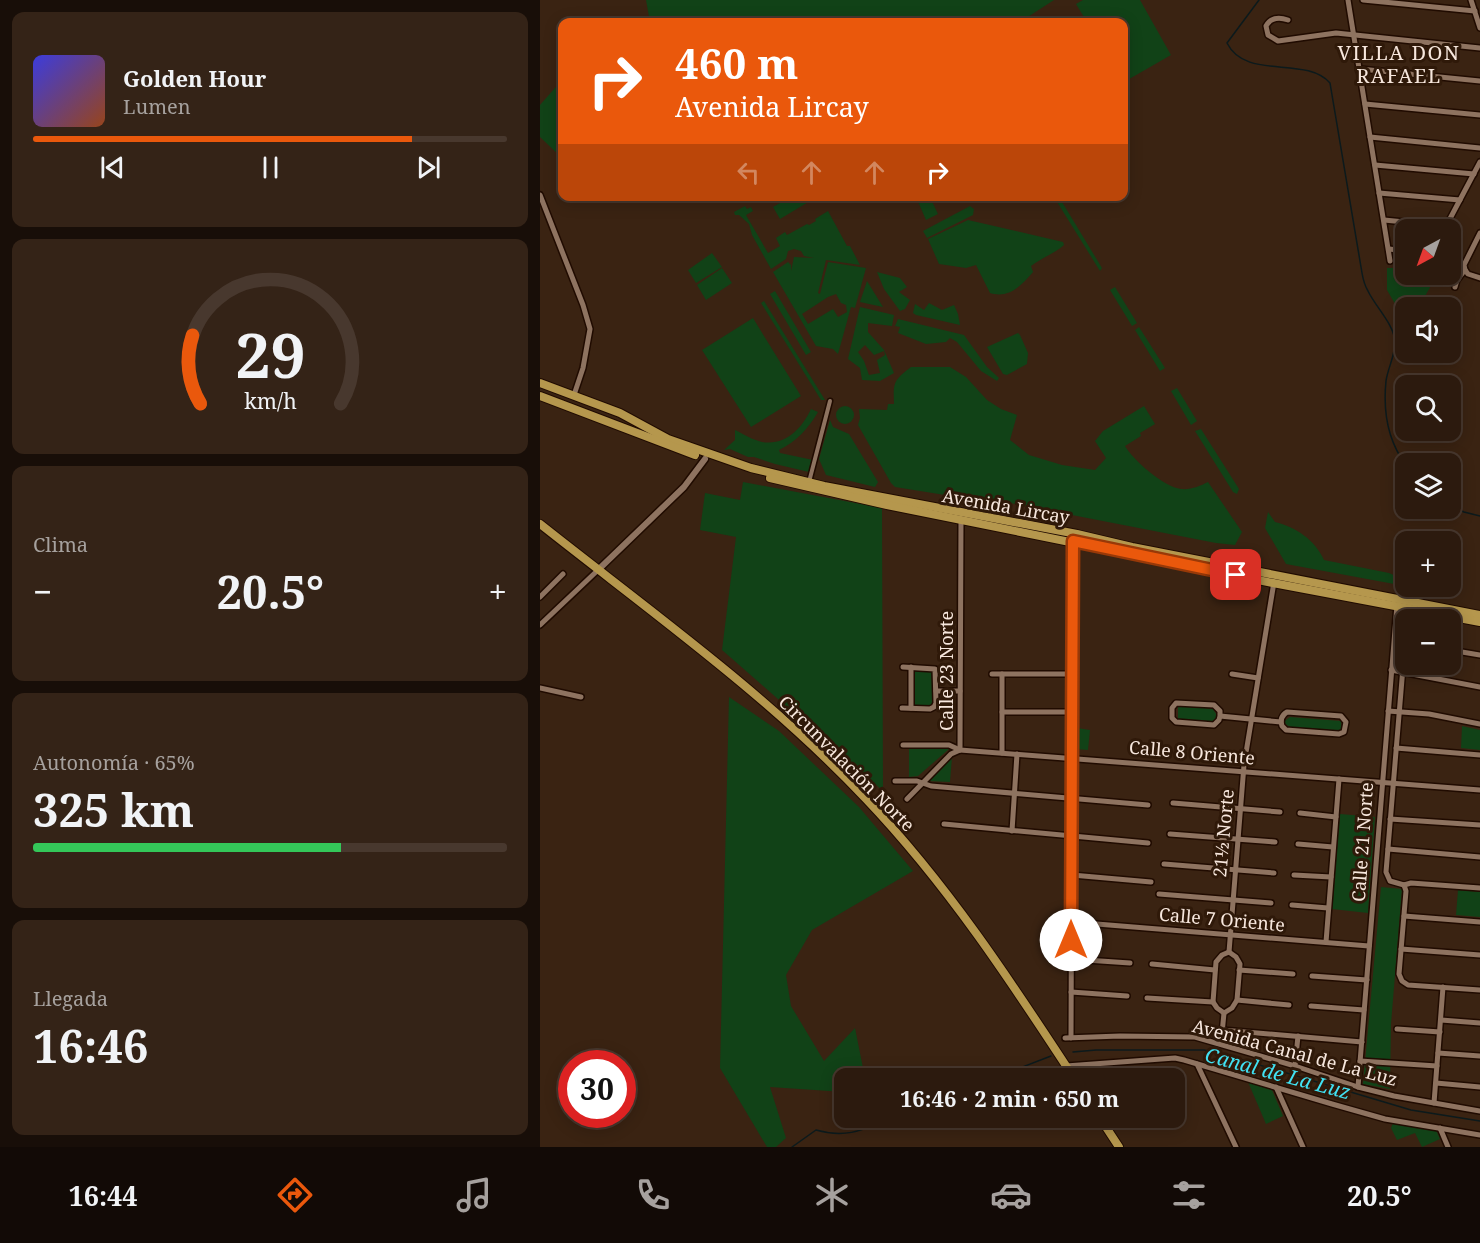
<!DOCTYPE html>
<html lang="es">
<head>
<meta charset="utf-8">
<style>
	body { margin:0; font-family:"Noto Serif",serif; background:#342317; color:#f1f3f6; height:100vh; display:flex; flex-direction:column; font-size:22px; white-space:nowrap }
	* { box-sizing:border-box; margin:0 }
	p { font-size:20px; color:#a6a19e }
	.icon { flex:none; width:33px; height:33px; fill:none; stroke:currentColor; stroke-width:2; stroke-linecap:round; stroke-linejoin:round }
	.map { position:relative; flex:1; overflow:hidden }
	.details { display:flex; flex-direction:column; gap:12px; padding:12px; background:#180e08; width:540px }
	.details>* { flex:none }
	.guide { position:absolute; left:18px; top:18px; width:570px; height:183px; border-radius:12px; box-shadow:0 3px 15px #0003,0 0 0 2px #48382e; background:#ea580c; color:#fff; overflow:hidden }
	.needle { width:39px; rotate:221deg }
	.tools { position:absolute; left:855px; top:219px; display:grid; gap:12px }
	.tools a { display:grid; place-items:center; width:66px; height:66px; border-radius:12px; background:#2c1a0e; box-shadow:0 3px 15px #0003,0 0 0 2px #48382e; font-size:30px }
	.speed { position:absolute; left:18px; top:1050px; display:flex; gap:12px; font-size:30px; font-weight:700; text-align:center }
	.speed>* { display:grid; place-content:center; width:78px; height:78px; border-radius:50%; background:#2c1a0e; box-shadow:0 3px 15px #0003,0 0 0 2px #48382e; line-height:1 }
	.speed .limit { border:9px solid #d22; background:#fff; color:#111 }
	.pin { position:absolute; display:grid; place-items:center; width:51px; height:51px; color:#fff; margin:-26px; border-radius:12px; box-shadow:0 3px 9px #0006 }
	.me { position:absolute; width:66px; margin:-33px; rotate:0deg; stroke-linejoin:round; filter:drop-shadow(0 0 4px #0008) }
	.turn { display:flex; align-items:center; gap:21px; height:126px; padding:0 18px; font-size:27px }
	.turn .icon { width:78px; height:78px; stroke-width:2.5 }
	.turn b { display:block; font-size:42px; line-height:51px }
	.lanes { display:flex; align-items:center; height:57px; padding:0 18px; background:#0003; justify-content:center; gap:30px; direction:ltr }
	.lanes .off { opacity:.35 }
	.big { font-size:45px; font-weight:700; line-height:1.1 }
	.details .widget { flex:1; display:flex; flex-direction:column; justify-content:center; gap:9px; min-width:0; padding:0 21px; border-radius:12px; background:#342317 }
	.details .dial { align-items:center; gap:0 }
	.dial svg { height:156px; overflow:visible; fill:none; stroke:#48382e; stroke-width:7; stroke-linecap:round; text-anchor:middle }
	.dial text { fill:#f1f3f6; stroke:none }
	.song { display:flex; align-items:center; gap:18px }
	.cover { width:72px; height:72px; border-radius:9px; background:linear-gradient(135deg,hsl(240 70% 55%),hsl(20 70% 35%)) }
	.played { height:6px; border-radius:3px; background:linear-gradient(90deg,#ea580c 80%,#48382e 80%) }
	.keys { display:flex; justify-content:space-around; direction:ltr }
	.heat { display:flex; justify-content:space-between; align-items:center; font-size:33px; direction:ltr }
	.charge { height:9px; border-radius:4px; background:linear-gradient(90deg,#34c759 65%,#48382e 0) }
	.trip { position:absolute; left:294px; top:1068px; width:351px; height:60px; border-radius:12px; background:#2c1a0e; box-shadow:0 3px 15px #0003,0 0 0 2px #48382e; font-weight:700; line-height:60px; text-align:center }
	.tabs { display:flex; height:96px; justify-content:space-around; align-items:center; background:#120a06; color:#a6a19e }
	.tabs .icon { width:42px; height:42px }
	.tabs .active { color:#ea580c }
	.tabs b { font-size:27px; color:#f1f3f6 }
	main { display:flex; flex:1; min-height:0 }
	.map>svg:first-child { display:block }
	.green { fill:#114217; fill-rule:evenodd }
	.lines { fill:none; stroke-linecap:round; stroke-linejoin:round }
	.stream { stroke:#0c1a1c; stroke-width:1.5 }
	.pedestrian-casing { stroke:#200b00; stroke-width:7 }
	.minor-casing { stroke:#200b00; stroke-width:8 }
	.tertiary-casing { stroke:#200b00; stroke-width:9 }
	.primary-casing { stroke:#200b00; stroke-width:10 }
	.pedestrian { stroke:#8e7360; stroke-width:4 }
	.minor { stroke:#8e7360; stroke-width:5 }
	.tertiary { stroke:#8e7360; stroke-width:6 }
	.primary { stroke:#b5974d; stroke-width:8 }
	.route-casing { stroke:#983908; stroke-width:15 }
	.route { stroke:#ea580c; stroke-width:10 }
	.labels { text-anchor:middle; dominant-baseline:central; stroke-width:6; stroke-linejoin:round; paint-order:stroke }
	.street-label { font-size:18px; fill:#f7e7dd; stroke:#2f1909 }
	.neighbourhood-label { font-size:20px; letter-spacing:1.5px; fill:#f7e7dd; stroke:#2f1909 }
	.water-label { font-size:20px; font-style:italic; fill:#41e1f2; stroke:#2f1909 }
</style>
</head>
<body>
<main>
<section class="details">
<div class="widget">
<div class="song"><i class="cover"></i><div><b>Golden Hour</b><p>Lumen</p></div></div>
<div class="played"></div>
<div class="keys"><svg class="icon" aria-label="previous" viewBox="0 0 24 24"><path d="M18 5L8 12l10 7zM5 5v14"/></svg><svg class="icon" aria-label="pause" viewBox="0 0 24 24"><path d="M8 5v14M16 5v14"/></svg><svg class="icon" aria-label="next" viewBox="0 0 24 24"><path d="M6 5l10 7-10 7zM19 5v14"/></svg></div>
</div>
<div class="widget dial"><svg viewBox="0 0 100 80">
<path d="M14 69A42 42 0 1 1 86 69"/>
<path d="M14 69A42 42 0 0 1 10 34" stroke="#ea580c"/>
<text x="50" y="56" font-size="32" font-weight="700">29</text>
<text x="50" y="72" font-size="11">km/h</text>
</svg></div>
<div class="widget"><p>Clima</p>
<div class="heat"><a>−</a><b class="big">20.5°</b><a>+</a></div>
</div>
<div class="widget"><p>Autonomía · 65%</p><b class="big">325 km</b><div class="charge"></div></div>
<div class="widget"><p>Llegada</p><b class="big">16:46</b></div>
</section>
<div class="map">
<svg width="940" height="1147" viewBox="0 0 940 1147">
	<rect width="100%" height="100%" fill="#3a2312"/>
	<g class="green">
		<polygon points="106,0 514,0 480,22 341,22 335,18 324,16 316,22 110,22"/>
		<polygon points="543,0 600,0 631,55 584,82 584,22 547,22 536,4"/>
		<polygon points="22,80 22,158 0,137 0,105"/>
		<polygon points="245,197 274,197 275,198 240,219 233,207 247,199"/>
		<polygon points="376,197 390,197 398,214 386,220"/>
		<polygon points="514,197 519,197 562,268 560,271"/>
		<path d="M205,206L207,209L211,207L213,211L206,215L228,253L240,246L236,238L245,232L247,235L267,224L269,225L276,221L275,219L288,211L307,246H310L320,265L286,260L278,293L280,294L288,262L326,268L315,308L311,307L298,354L293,349L276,346L233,272L248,262L251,265V271L254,257L274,258L264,256L261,251L254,249L248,251L246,259L231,269L212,235L209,224L199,215H195L194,212ZM296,294L301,303L306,305L307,312L298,317L293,309L268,324L262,314L288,297Z"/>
		<polygon points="430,206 434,209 433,215 387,238 383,231"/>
		<path d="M428,220L523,242L524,245C514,254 501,258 491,266L493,272C482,285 469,299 450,293L436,265L426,268L399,264L388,239Z"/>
		<polygon points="172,253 182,267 156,283 148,270"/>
		<polygon points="855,258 865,259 866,274 897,275 884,298 859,311 847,290 847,268 855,268"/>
		<polygon points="182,268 192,283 166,300 157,285"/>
		<polygon points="337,272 360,278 367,287 359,292 370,300 365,309 360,311 344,289"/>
		<polygon points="327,281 343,307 320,302"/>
		<polygon points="575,287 597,323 592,326 570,290"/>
		<polygon points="235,291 271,352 266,355 230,294"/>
		<polygon points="224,301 285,400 281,400 221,303"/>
		<polygon points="389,303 402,310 414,305 418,314 420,325 376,315 373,313 375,304 384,310"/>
		<path d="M320,307L354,315L352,326L328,323V332L344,350L354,373L340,381L322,380L320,368L308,359ZM325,345L334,355L344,351L345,355L337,360L340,373L329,375L324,361L318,352Z"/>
		<polygon points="213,318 261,396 211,427 162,350"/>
		<polygon points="358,319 424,335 447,367 459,378 457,381 441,371 417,342 410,338 406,342 386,344 358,333 360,327 355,326"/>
		<polygon points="599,327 625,368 620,371 595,330"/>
		<polygon points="478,333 480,335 488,353 487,364 467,375 463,374 447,347"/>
		<path d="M371,367H410L426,377L447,400L461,409L477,415L470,440L489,455L522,465L555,470L566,458L555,441L563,431L604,406L615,424L600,433L601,436L585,446C593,460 624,487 641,489C651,490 660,486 668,482L702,532L695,545L676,543L465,502L455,503L355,487L351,483L318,425L320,418L319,409L347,410L348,404H354C353,382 354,380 371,367Z"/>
		<polygon points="637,388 657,421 651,425 631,391"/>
		<circle cx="305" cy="415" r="9"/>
		<path d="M271,409L278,412C268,429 257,441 239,450L240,453L273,460L269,472L235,464L214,457H208L190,449L184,450L195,440V430C203,434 213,440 222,442C246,446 262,428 271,409Z"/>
		<polygon points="290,420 293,427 309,434 338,482 335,487 286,475 279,459"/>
		<polygon points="661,429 699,489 697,494 693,492 655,431"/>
		<polygon points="203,482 342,508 343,791 182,650 196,537 160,530 165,493 200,500"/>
		<path d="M728,512L735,522C756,527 775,540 784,560L849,573L865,580V586L746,564L725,528Z"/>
		<polygon points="374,671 393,671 392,705 374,705"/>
		<polygon points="189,697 239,731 319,807 373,871 272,930 246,975 251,1006 284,1061 315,1028 325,1078 304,1078 304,1092 230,1087 246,1138 236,1147 227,1147 180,1068"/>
		<polygon points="638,705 673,709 678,717 672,723 638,719"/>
		<polygon points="750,717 801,721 802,731 751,728 743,722"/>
		<polygon points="922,726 940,730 940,750 921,748"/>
		<polygon points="537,728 550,730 548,750 536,749"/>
		<polygon points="369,748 409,749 378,776 369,777"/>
		<polygon points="412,757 410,782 388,781"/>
		<polygon points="800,814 835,817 828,913 792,909"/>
		<polygon points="841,887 862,889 851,1024 850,1089 823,1084"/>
		<polygon points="918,890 940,892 940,917 916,915"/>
		<polygon points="708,1082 732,1090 743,1116 726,1124"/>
		<polygon points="853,1123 896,1130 900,1139 882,1147 875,1133 857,1140 851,1128"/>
	</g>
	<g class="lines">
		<g class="stream">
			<path d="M719,0L687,43C706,81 765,55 790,83L822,273C823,279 825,286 828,291C835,306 852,322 855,340C856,354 848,367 846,381C843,411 847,440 866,465"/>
			<polyline points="910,505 924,512 940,516"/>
			<polyline points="533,1052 556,1050 664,1050 686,1055 871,1110 940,1121"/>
			<polyline points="454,1078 511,1056"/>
			<path d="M252,1147L276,1130C307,1139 325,1129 354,1118"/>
		</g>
		<defs>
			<polyline id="pedestrian" points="269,482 290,401"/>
			<g id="minor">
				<polyline points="808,0 850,261"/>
				<polyline points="823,0 935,11"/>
				<polyline points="931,0 940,28"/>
				<path d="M748,20C739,17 731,17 726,26L728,35L738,41L796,33L940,48"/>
				<polyline points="820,69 940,81"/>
				<polyline points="825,104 940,115"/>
				<polyline points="830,137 940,148"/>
				<polyline points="835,165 934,174"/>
				<polyline points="839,193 920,200"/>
				<polyline points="0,195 43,305 50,329 43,368 34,395"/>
				<polyline points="844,220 906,226"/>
				<polyline points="904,230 940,162"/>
				<polyline points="849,249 866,251"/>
				<polyline points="925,270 924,265 940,233"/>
				<polyline points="925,270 928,274 940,278"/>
				<polyline points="915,287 917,280 925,270"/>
				<polyline points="0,597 23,574"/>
				<polyline points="867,620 869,608"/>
				<polyline points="0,625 58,570"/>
				<polyline points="910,650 940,655"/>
				<polyline points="371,667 371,708"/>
				<polyline points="851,670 940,687"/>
				<polyline points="452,674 532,674"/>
				<polyline points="692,674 718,678"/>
				<polyline points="890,677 892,664"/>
				<polyline points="0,688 41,697"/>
				<polyline points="396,691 420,691"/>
				<polyline points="362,708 390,709 394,707 396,703 395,669 363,667"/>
				<polyline points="848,711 889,714 940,724"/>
				<polyline points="462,712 532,712"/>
				<path d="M747,712L801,716L806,722L804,732L799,734L746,730L742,726C740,720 742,715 747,712Z"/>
				<polyline points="680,716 680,711 674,705 636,703 632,708 632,718 636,722 674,725 679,720 680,716 741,722"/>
				<polyline points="363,745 409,745 420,750 940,790"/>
				<polyline points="856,748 940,755"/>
				<polyline points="420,750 421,519"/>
				<polyline points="462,753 462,674"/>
				<polyline points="355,781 377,781 391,786 608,805"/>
				<polyline points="367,799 411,754 420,750"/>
				<polyline points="633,803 740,812"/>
				<polyline points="760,813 796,817"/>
				<polyline points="850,819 940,825"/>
				<polyline points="404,824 608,843"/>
				<polyline points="472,831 477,754"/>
				<polyline points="630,834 735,842"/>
				<polyline points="758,844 793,847"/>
				<polyline points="848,849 940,857"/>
				<polyline points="624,864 734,873"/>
				<polyline points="532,875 611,882"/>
				<polyline points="754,875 791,877"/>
				<polyline points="864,885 850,881 846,872 866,631"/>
				<polyline points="864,885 866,891 859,974 862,981 868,985 940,990"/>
				<polyline points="864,885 871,883 940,888"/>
				<polyline points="619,894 731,903"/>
				<polyline points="752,905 788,908"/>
				<polyline points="864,916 940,922"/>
				<polyline points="532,922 829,946"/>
				<polyline points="786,942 799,779"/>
				<polyline points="861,949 940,955"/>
				<polyline points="689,952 704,765 734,582"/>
				<polyline points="531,959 590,963"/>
				<polyline points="612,964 675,970"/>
				<polyline points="699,970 753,974"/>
				<polyline points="772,976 827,980"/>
				<polyline points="531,992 587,996"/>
				<polyline points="607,998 673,1002"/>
				<polyline points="697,1000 749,1005"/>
				<polyline points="771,1006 824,1010"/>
				<polyline points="684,1013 692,1008 697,1000 700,964 696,957 689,952"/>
				<polyline points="684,1013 677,1008 673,1002 676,962 682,955 689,952"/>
				<polyline points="901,1020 940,1023"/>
				<polyline points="857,1029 900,1032"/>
				<polyline points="682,1030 822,1042"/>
				<polyline points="525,1038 580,1036 655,1037 755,1066 818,1087 854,1096 940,1111"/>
				<polyline points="531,1038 533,541"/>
				<polyline points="681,1044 684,1013"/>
				<polyline points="898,1053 940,1056"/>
				<polyline points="820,1061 897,1066"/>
				<polyline points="657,1064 696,1147"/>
				<polyline points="526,1066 635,1058 644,1060 792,1104 845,1119 940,1135"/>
				<polyline points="755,1066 758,1036"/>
				<polyline points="896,1083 940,1087"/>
				<polyline points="736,1087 763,1147"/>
				<polyline points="818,1087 857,605"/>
				<polyline points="894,1103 903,987"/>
				<polyline points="900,1128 908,1147"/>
			</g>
			<polyline id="tertiary" points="58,570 144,487 165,459"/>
			<g id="primary">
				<polyline points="0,383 80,413 128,439 211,468 284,486 537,534 592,547 940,615"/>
				<polyline points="0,396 155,455"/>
				<polyline points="230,478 347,505 733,583 940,622"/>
				<path d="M0,524C111,612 228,695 326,799C407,884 470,980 534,1078"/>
				<polyline points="560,1118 579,1147"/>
			</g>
		</defs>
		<use href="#pedestrian" class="pedestrian-casing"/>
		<use href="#minor" class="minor-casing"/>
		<use href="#tertiary" class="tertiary-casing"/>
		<use href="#primary" class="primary-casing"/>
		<use href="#pedestrian" class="pedestrian"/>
		<use href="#minor" class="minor"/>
		<use href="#tertiary" class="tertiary"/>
		<use href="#primary" class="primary"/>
	</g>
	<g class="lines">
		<defs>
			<polyline id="route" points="531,940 533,541 696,575"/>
		</defs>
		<use href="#route" class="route-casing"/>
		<use href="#route" class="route"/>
	</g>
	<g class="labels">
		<g class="street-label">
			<text transform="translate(466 506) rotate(10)">Avenida Lircay</text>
			<text transform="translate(406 671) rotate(-90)">Calle 23 Norte</text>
			<text transform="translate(652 752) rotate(5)">Calle 8 Oriente</text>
			<text transform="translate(307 763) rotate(45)">Circunvalación Norte</text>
			<text transform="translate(683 833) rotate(-85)">21½ Norte</text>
			<text transform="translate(822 842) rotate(-86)">Calle 21 Norte</text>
			<text transform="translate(682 919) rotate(5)">Calle 7 Oriente</text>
			<text transform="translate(755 1052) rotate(15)">Avenida Canal de La Luz</text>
		</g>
		<g class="neighbourhood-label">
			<text x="859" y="52">VILLA DON<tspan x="859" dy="23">RAFAEL</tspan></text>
		</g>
		<g class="water-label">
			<text transform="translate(738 1073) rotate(15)">Canal de La Luz</text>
		</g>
	</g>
</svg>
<div class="tools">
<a><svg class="needle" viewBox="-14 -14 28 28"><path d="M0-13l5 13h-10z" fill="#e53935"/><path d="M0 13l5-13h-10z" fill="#a6a19e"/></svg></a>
<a><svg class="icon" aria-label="sound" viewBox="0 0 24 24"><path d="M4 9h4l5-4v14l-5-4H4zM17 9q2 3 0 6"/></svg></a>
<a><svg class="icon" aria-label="search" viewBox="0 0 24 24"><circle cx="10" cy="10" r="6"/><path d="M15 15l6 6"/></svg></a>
<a><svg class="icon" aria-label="layers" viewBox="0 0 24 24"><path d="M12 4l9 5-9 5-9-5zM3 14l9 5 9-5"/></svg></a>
<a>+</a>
<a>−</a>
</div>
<div class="speed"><div class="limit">30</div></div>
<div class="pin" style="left:696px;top:575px;background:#d93025"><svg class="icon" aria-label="arrive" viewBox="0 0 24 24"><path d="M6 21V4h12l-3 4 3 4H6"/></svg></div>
<svg class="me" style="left:531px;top:940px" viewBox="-20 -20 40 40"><circle r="19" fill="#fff"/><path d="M0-13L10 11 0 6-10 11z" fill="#ea580c"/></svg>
<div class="trip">16:46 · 2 min · 650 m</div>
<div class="guide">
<div class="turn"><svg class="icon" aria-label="right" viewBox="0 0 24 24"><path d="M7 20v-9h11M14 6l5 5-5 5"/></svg><div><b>460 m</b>Avenida Lircay</div></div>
<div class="lanes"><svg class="icon off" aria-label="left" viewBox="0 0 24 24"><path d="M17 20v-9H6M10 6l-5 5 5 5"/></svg><svg class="icon off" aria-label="ahead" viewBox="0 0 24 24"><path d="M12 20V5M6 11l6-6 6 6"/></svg><svg class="icon off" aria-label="ahead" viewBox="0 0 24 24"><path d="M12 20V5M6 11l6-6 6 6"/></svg><svg class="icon" aria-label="right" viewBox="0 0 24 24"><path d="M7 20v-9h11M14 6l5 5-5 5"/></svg></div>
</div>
</div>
</main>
<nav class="tabs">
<b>16:44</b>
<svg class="icon active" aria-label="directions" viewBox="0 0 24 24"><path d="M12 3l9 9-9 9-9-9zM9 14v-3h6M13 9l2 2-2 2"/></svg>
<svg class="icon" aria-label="music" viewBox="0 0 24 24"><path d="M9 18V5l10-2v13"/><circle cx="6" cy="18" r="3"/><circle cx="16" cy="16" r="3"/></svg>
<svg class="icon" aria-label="phone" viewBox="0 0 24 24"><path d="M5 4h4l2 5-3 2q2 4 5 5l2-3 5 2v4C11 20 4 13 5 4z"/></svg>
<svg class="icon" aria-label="climate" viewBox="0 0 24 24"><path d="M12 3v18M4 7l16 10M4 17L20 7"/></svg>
<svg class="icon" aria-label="car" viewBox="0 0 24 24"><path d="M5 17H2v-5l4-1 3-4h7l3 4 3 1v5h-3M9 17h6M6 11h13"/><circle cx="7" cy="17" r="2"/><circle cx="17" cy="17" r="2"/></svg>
<svg class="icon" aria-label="filters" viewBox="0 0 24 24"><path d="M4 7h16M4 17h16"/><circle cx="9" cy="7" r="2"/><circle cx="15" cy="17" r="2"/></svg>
<b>20.5°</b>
</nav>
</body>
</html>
